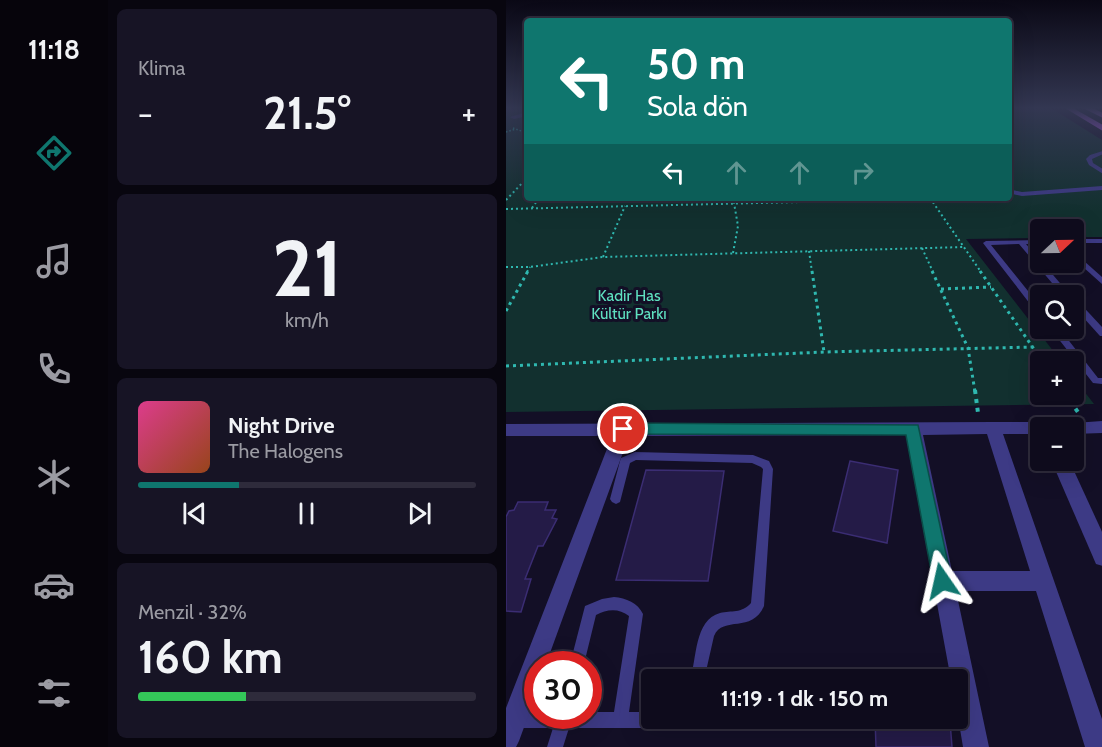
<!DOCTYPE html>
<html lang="tr">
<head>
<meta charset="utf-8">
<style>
	body { margin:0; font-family:Cabin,sans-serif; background:#171425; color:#f1f3f6; height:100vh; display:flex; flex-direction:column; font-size:22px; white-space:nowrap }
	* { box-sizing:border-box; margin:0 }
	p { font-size:20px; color:#9b9ba3 }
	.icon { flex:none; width:33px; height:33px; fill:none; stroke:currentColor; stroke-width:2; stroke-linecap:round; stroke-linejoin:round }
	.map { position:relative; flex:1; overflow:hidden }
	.drawer { display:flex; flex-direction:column; gap:9px; padding:9px; background:#08060f; width:398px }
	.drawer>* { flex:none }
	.top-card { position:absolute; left:18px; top:18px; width:488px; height:183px; border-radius:6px; box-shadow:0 6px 24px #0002,0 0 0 2px #2e2b3b; background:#0f766e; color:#fff; overflow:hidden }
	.needle { width:39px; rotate:68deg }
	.buttons { position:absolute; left:524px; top:219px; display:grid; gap:12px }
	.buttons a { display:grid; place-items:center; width:54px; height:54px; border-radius:6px; background:#0e0b1c; box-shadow:0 6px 24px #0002,0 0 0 2px #2e2b3b; font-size:30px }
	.speed { position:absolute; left:18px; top:651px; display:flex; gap:12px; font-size:30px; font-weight:700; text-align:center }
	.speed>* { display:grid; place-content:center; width:78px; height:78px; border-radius:50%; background:#0e0b1c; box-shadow:0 6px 24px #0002,0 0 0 2px #2e2b3b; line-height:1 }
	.speed .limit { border:9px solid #d22; background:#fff; color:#111 }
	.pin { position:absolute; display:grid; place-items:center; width:51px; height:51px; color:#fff; margin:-26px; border:3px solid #fff; border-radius:50%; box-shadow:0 2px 6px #0007 }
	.me { position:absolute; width:66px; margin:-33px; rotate:349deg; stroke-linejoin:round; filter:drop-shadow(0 0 4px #0008) }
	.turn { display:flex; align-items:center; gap:21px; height:126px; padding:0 24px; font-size:27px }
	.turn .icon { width:78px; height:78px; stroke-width:2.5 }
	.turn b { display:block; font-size:42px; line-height:51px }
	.lanes { display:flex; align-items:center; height:57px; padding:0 24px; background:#0003; justify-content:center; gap:30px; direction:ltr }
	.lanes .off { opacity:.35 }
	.big { font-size:45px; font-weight:700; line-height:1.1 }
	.drawer .card { flex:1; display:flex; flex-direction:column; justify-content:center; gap:9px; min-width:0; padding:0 21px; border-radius:9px; background:#171425 }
	.drawer .dial { align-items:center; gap:0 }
	.dial b { font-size:78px; line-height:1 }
	.song { display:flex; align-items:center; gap:18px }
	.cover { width:72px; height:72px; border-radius:9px; background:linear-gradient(135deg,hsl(330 70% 55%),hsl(20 70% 35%)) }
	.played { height:6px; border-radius:3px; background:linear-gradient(90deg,#0f766e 30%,#2e2b3b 30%) }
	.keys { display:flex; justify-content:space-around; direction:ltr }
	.heat { display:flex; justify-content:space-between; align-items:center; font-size:33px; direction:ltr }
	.charge { height:9px; border-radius:4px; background:linear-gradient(90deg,#34c759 32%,#2e2b3b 0) }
	.trip { position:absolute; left:135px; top:669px; width:327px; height:60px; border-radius:6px; background:#0e0b1c; box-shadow:0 6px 24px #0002,0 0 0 2px #2e2b3b; font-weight:700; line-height:60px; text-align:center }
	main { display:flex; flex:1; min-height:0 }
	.dock { display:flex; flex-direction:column; width:108px; justify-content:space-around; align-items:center; background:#06040b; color:#9b9ba3 }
	.dock .icon { width:42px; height:42px }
	.dock .on { color:#0f766e }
	.dock b { font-size:27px; color:#f1f3f6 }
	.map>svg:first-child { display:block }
	.green { fill:#12302f }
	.building { fill:#241b47; stroke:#3b2d73; stroke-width:1.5 }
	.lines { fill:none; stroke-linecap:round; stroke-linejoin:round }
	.path-far3 { stroke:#2fb8b0; stroke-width:1.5; stroke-dasharray:1.5 2; stroke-linecap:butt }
	.path-far2 { stroke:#2fb8b0; stroke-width:2; stroke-dasharray:2 3; stroke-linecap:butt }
	.path-far1 { stroke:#2fb8b0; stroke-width:3; stroke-dasharray:3 4; stroke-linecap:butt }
	.path { stroke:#2fb8b0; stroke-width:4; stroke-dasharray:4 5; stroke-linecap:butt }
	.lane { fill:#3d3a85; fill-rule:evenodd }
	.street { fill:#3d3a85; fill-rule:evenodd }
	.primary { fill:#c25bff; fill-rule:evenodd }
	.route { fill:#0f766e; stroke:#0a4d48; stroke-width:1.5 }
	.labels { text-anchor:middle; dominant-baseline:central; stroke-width:6; stroke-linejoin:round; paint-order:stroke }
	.park-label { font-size:16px; fill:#5fe0c0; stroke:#130f26 }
</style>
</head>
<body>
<main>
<nav class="dock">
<b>11:18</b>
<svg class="icon on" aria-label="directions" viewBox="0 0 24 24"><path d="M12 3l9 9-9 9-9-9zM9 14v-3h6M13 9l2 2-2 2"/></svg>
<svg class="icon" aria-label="music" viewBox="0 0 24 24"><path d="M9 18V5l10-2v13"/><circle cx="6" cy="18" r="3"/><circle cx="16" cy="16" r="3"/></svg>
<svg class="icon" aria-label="phone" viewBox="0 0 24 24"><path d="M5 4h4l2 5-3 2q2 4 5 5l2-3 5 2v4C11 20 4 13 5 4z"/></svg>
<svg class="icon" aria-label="climate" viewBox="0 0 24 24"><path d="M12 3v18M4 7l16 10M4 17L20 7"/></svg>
<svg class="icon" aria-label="car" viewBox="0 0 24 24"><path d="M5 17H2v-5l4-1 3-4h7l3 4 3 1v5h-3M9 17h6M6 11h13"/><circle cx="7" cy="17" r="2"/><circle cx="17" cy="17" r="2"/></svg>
<svg class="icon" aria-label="filters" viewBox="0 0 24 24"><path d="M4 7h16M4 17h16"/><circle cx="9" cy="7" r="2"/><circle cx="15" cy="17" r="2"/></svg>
</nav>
<section class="drawer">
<div class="card"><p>Klima</p>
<div class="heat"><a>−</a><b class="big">21.5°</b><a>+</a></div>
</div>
<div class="card dial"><b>21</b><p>km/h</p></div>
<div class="card">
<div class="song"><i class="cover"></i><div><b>Night Drive</b><p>The Halogens</p></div></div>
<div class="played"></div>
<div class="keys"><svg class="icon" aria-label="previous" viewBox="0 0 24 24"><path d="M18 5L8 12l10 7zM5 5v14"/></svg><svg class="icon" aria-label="pause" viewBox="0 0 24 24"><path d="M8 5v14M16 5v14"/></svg><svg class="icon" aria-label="next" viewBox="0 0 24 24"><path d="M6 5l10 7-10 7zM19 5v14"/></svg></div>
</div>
<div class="card"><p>Menzil · 32%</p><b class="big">160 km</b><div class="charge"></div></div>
</section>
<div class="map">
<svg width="597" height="747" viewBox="0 0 597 747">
	<rect width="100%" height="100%" fill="#130f26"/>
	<polygon class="green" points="0,108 21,108 21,198 502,198 503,108 545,108 596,140 596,237 567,237 567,230 534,230 534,238 460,239 555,361 534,362 534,394 567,394 567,377 588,404 0,412"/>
	<g class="building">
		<polygon points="344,461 392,470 381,543 327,531"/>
		<polygon points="140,470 218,471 202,581 110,580"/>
		<polygon points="12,502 42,502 39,510 50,510 46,518 51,519 37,546 32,546 19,579 25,579 15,612 0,611 0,517 3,511 8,510"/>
		<polygon points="369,718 426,718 444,721 446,747 370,747"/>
	</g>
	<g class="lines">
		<g class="path-far3">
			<polyline points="7,128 21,133"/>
			<polyline points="0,132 10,129"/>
			<polyline points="19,180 21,178"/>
		</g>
		<g class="path-far2">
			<polyline points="234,198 246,201"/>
			<polyline points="424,198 475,272"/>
			<polyline points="0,200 21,178"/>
			<polyline points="26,208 33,198"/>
			<polyline points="0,209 424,199"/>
			<polyline points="416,248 427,272"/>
			<polyline points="303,251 306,272"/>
			<polyline points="227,253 232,226 228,203"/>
			<polyline points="97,257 119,206"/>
			<polyline points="0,267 24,267 97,257 458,247"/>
			<polyline points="21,272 24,267"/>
		</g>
		<g class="path-far1">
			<polyline points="306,271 318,352"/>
			<polyline points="426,271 462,348 469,392"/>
			<polyline points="474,271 537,362"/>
			<polyline points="435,289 485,287"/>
			<polyline points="0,311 22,271"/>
			<polyline points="0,366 318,352 527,347"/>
		</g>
		<g class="path">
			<polyline points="469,390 472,413"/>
			<polyline points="559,394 574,415"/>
		</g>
		<g class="lane">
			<polygon points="597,151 597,154 586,159 587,163 597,169 597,174 583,165 580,159 584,155"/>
			<polygon points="597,186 597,190 516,196 502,193 502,189 516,192"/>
			<rect x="567" y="239" width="30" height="4"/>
			<polygon points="534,240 534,244 520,244 534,260 534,262 536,262 565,296 557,296 513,244 485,245 534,306 534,313 531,313 477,243 480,241"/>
			<polygon points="567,252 569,253 597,278 597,285 567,258"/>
			<polygon points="567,299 570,299 597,328 597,336 594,336 567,306"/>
			<polygon points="544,328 553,328 592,378 597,378 597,384 587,383"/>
			<path d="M129,452L247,455L263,461L267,469L258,606C246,634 217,615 208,636L198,680H184C191,659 188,620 214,613C226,610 235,614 245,603L257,469L255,467L246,463L130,460L124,463L114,502L110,504L106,502L104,499L114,461L115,458Z"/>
			<path d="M108,597C120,598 132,603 137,614L123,712H146V718H172L170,723L165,726L147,728H63L57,747H41L47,728H9L4,725L1,720L4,715L9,712H32V716H82V712H108L123,616C113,608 101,609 90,615L78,664H64L79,606L96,599Z"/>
		</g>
		<g class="street">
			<polygon points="21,112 21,116 8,119 4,117"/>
			<polygon points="597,421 597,433 567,434 567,428 552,428 554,424"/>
			<path d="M487,422H534L540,424L542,428H534V434H497L597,722V747H579L530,591H450L483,747H457L452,717V680H445L400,435L123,436L40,664H32V689L13,741L10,747H0V708L106,436H0V424ZM481,434L524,571H446L417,435Z"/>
			<polygon points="545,460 563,460 597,534 597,566 590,564"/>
		</g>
		<g class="primary">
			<polygon points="559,108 567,108 597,125 597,131"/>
			<polygon points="577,108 586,108 597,113 597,118"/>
		</g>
	</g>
	<linearGradient id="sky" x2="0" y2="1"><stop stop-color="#0a0815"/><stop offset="0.51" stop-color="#333752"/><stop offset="1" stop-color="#333752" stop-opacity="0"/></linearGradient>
	<rect width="597" height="212" fill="url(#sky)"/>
	<polygon class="route" points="117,423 412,425 446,581 443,587 436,590 429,587 427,581 400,435 117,434 112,433 110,429 112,425"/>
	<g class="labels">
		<g class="park-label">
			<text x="123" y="295">Kadir Has<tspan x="123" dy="18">Kültür Parkı</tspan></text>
		</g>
	</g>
</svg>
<div class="buttons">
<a><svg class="needle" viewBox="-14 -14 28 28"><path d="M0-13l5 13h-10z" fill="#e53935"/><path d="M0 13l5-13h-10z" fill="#9b9ba3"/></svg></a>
<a><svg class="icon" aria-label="search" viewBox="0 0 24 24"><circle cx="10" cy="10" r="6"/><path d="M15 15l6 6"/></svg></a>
<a>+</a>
<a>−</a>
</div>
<div class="speed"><div class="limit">30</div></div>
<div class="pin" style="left:117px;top:429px;background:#d93025"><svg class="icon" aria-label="arrive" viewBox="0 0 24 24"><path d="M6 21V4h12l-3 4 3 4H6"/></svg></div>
<svg class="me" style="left:436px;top:581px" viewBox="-20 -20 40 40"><path d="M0-17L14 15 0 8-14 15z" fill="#0f766e" stroke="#fff" stroke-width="4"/></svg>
<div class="trip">11:19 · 1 dk · 150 m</div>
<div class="top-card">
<div class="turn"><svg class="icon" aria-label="left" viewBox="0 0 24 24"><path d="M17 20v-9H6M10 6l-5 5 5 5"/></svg><div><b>50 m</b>Sola dön</div></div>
<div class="lanes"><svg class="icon" aria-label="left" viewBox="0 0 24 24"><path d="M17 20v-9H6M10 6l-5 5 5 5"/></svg><svg class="icon off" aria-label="ahead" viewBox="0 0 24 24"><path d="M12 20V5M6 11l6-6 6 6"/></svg><svg class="icon off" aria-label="ahead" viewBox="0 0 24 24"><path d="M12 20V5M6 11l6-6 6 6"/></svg><svg class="icon off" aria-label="right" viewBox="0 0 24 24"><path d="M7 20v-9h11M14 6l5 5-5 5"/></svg></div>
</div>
</div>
</main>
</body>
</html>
